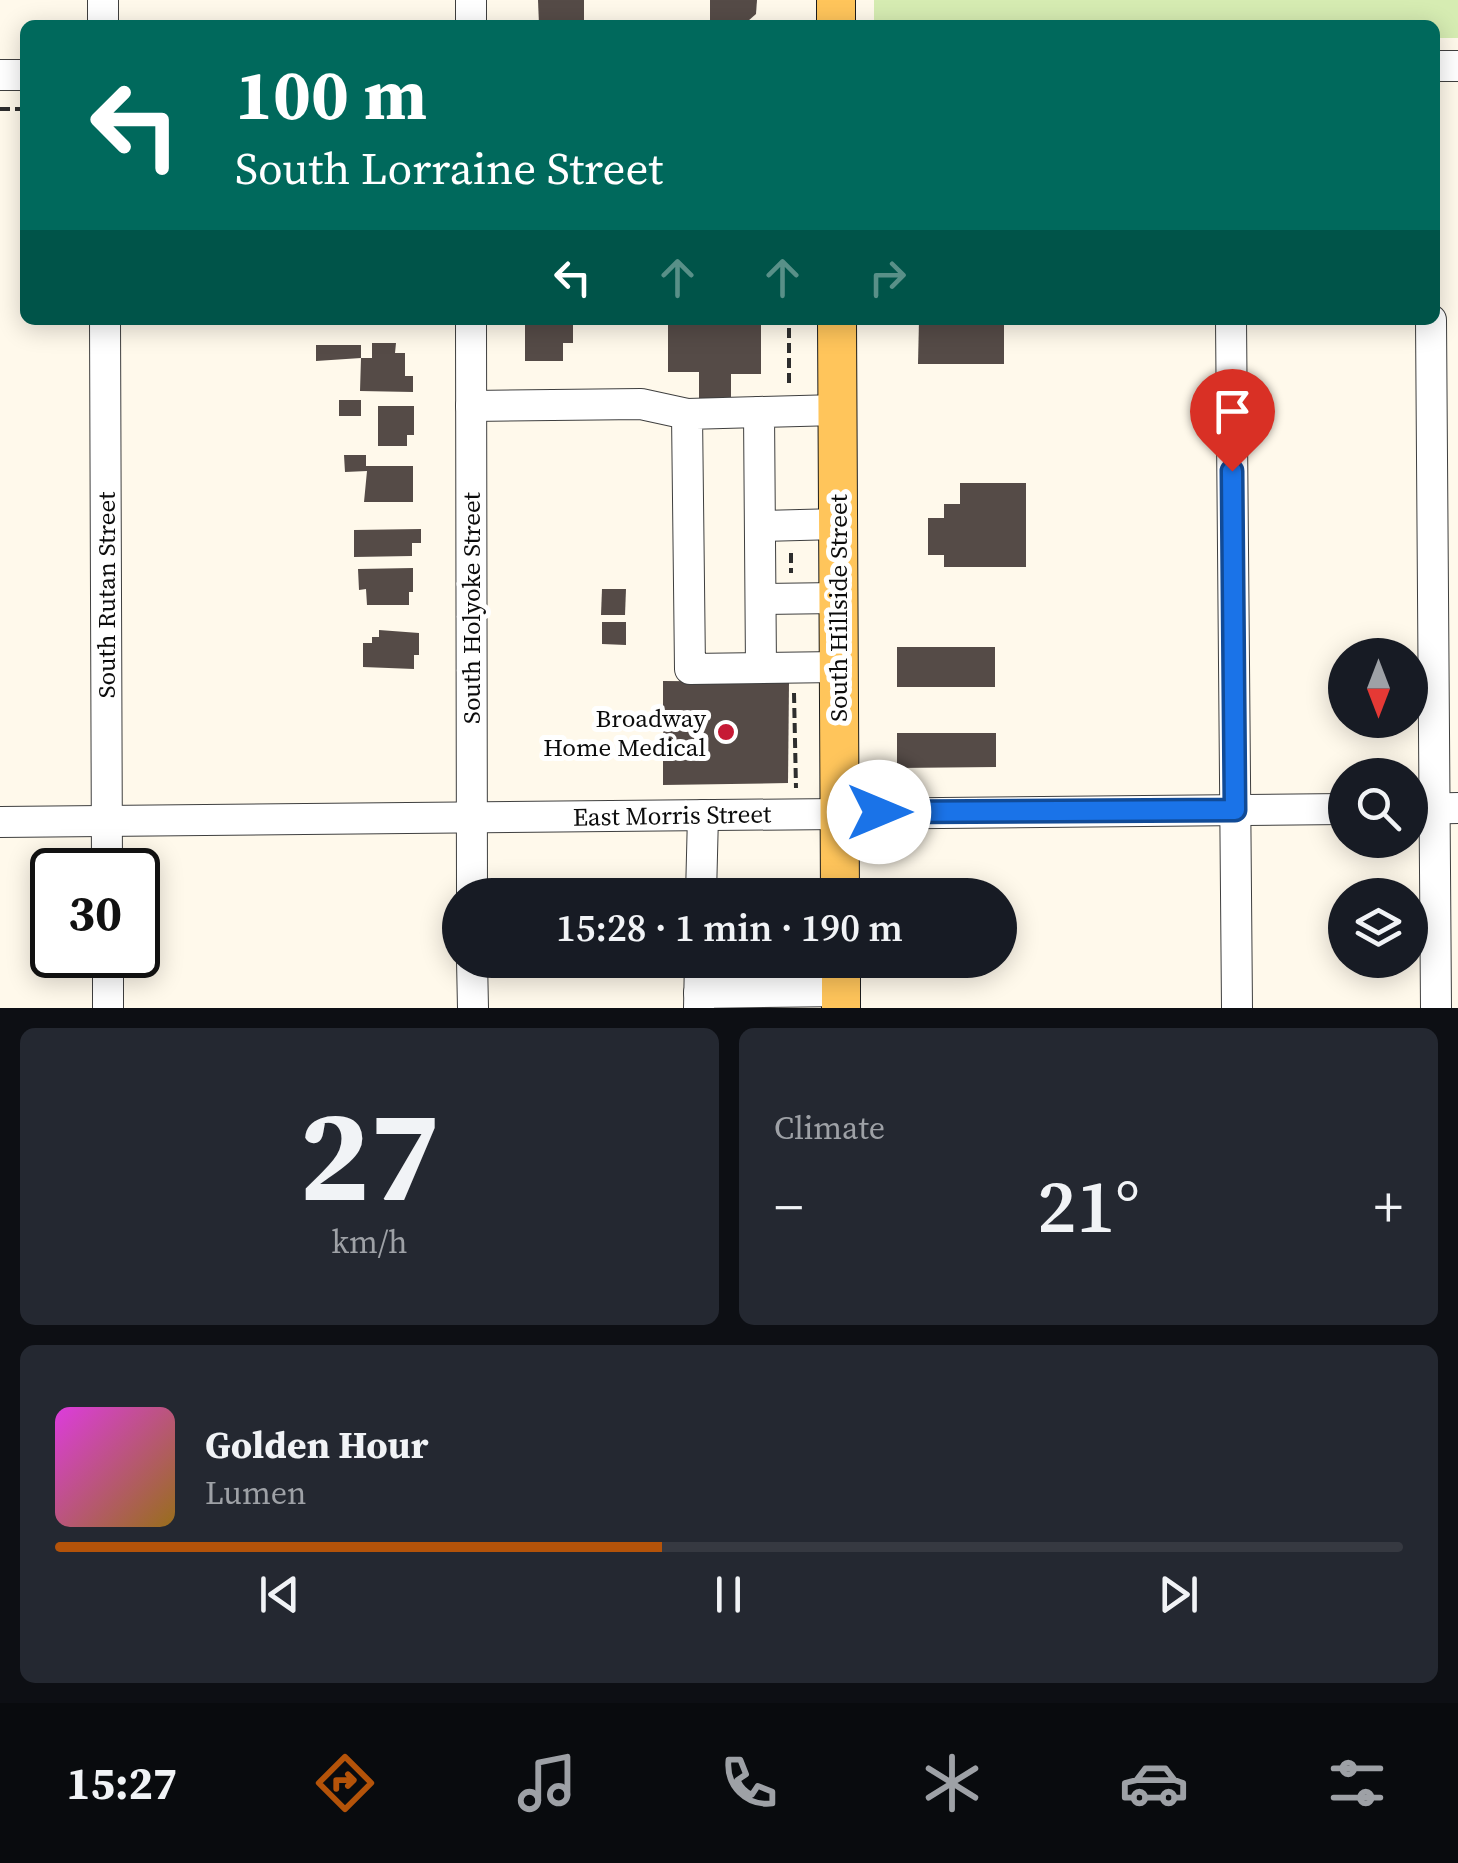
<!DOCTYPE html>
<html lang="en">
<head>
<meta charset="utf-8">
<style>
	body { margin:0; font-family:"Source Serif 4",serif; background:#242831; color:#f1f3f6; height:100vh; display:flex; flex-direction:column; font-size:38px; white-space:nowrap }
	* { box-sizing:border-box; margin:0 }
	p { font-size:32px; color:#9ea1a6 }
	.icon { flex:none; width:55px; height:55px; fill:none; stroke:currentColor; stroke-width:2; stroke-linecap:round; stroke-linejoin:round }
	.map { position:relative; height:1008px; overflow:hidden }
	.panel { display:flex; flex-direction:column; gap:20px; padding:20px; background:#0d0f14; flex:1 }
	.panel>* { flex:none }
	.banner { position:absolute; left:20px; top:20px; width:1420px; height:305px; border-radius:15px; box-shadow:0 5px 25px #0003; background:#00695c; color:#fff; overflow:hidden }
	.needle { width:65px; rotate:180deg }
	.buttons { position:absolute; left:1328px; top:638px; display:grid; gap:20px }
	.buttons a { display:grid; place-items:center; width:100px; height:100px; border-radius:50%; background:#171b24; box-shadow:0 5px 25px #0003; font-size:50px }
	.speed { position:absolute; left:30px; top:848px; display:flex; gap:20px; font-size:50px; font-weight:700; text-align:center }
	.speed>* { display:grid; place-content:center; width:130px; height:130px; border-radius:50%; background:#171b24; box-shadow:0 5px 25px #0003; line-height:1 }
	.speed .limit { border:5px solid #111; border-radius:15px; background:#fff; color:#111 }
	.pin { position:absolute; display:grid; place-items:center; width:85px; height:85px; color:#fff; margin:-102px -42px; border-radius:50% 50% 50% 0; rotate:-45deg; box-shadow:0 0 10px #0007 }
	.pin .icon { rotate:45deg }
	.me { position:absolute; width:110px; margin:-55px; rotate:90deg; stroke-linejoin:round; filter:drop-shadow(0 0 8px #0008) }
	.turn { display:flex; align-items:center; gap:35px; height:210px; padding:0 50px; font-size:45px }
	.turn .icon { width:130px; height:130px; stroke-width:2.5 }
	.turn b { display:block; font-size:70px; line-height:85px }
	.lanes { display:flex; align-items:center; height:95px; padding:0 50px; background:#0003; justify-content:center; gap:50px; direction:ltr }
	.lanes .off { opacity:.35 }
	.big { font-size:75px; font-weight:600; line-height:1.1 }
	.panel .tile { flex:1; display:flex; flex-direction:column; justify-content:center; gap:15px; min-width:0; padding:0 35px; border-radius:15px; background:#242831 }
	.panel .dial { align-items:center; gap:0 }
	.dial b { font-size:130px; line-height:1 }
	.song { display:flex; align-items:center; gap:30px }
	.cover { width:120px; height:120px; border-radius:15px; background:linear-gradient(135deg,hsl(300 70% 55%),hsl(40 70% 35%)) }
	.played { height:10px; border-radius:5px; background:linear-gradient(90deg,#b45309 45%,#363941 45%) }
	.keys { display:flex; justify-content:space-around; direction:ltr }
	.heat { display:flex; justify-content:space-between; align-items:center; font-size:55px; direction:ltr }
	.panel .tiles { flex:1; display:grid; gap:20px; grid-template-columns:1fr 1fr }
	.tile:last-child { grid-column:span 2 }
	.trip { position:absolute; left:442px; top:878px; width:575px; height:100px; border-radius:50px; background:#171b24; box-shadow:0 5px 25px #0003; font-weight:600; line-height:100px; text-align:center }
	.dock { display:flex; height:160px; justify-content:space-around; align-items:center; background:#090b0e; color:#9ea1a6 }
	.dock .icon { width:70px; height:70px }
	.dock .current { color:#b45309 }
	.dock b { font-size:45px; color:#f1f3f6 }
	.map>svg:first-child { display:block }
	.green { fill:#d6ecb2 }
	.building { fill:#554b47 }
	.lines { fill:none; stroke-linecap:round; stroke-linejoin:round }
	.minor-casing { stroke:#3f3f3f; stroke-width:32 }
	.major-casing { stroke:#1d1d1d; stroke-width:40 }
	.path { stroke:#2e2e2e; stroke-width:4; stroke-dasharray:10 5; stroke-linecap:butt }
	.minor { stroke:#fff; stroke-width:30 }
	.major { stroke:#ffc55b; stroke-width:38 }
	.route-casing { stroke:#114b97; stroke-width:25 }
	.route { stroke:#1a73e8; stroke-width:18 }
	.poi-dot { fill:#c61a35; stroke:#fff; stroke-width:4 }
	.labels { text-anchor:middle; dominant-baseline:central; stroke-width:10; stroke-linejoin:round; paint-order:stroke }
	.street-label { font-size:25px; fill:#0c0c0c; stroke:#fff }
	.poi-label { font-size:25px; fill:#0c0c0c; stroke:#fff; text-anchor:end }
</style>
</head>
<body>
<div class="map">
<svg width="1458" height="1008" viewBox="0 0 1458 1008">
	<rect width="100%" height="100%" fill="#fff9eb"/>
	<polygon class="green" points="874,0 1458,0 1458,38 1435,38 1435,25 874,25"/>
	<g class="building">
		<polygon points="538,0 584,0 584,25 539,25"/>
		<polygon points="710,0 757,0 756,14 748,21 710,20"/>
		<polygon points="525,320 564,320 564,324 573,324 573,343 563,343 563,361 525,361"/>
		<polygon points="668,320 761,320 761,374 731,374 731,408 699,408 699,372 668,372"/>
		<polygon points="919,320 1004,320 1004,364 918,364"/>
		<polygon points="372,343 396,343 395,353 405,353 405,376 413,376 413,392 360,391 361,358 372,358"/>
		<polygon points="316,345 361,345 361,358 316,361"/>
		<rect x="339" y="400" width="22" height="16"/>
		<polygon points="378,406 414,406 414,435 407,435 407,446 378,446"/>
		<polygon points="344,455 366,455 366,466 413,466 413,502 364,502 367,471 345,472"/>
		<polygon points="960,483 1026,483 1026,567 944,567 944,555 928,555 928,518 944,518 944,504 960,504"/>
		<polygon points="421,529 421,543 412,543 412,556 354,557 354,530"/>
		<polygon points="413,568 413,592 409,592 409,605 367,605 366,589 359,590 358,569"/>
		<polygon points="602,589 626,589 625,615 601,615"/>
		<polygon points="602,622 626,622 626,645 602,644"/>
		<polygon points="379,630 419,633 419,655 414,655 414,669 363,667 363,643 372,643 372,637 379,637"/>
		<rect x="897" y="647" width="98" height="40"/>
		<polygon points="663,681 789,682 788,783 663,785"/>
		<polygon points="897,733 996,733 996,767 897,768"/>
	</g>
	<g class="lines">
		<defs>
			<g id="minor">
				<polyline points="103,0 103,25"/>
				<polyline points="471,0 471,25"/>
				<polyline points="1435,66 1458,66"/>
				<polyline points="0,75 25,75"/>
				<polyline points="105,320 107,870"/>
				<polyline points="471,320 472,895"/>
				<polyline points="1231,320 1237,1008"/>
				<polyline points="1431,320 1436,1008"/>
				<polyline points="471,406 641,404 687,414"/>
				<polyline points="759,412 687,414 690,669 838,667"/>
				<polyline points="760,526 838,524"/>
				<polyline points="761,599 838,598"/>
				<polyline points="761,668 759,412 837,410"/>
				<polyline points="1410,809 1458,808"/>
				<polyline points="0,822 1345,809"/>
				<polyline points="701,895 703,815"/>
				<polyline points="108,955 108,1008"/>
				<polyline points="472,960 473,1008"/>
				<polyline points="699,993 841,991"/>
				<polyline points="699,1008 700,960"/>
			</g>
			<g id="major">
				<polyline points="836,0 836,25"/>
				<polyline points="837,320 840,895"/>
				<polyline points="841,960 841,1008"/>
			</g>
		</defs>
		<use href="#minor" class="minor-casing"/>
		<use href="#major" class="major-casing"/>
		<g class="path">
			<polyline points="0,109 25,109"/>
			<polyline points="789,383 789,320"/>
			<polyline points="791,553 791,573"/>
			<polyline points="794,693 796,788"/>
		</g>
		<use href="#minor" class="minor"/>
		<use href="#major" class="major"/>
	</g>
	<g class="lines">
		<defs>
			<polyline id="route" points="879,812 1235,810 1232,471"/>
		</defs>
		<use href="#route" class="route-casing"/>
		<use href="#route" class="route"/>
	</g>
	<circle class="poi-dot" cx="726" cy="732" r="10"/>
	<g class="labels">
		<g class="street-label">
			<text transform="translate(106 595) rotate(-90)">South Rutan Street</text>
			<text transform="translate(471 608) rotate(-90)">South Holyoke Street</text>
			<text transform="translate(838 608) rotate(-90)">South Hillside Street</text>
			<text transform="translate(672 815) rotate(-1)">East Morris Street</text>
		</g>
		<g class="poi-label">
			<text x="706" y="718">Broadway<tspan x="706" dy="29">Home Medical</tspan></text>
		</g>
	</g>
</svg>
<div class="buttons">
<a><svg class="needle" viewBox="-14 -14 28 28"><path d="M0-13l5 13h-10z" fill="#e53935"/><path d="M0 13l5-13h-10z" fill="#9ea1a6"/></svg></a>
<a><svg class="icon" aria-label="search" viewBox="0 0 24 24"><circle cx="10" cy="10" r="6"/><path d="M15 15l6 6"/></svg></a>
<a><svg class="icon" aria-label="layers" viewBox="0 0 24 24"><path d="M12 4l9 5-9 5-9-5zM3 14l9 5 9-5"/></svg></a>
</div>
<div class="speed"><div class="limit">30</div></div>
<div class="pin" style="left:1232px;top:471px;background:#d93025"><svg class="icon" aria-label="arrive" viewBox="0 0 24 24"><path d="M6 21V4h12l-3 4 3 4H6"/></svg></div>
<svg class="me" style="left:879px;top:812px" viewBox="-20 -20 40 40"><circle r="19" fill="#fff"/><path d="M0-13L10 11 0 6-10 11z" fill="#1a73e8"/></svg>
<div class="trip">15:28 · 1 min · 190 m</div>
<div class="banner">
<div class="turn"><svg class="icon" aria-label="left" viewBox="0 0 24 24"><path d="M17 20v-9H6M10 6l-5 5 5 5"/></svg><div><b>100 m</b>South Lorraine Street</div></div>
<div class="lanes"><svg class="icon" aria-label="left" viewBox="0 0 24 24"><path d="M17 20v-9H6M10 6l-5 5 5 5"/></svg><svg class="icon off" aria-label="ahead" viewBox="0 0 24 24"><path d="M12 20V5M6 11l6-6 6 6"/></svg><svg class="icon off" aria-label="ahead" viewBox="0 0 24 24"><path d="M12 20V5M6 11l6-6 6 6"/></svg><svg class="icon off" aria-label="right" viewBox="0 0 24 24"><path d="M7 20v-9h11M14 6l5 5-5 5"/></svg></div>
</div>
</div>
<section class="panel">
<div class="tiles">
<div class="tile dial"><b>27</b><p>km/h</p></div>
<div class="tile"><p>Climate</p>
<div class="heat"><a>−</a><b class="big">21°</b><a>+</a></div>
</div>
<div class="tile">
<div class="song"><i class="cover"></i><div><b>Golden Hour</b><p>Lumen</p></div></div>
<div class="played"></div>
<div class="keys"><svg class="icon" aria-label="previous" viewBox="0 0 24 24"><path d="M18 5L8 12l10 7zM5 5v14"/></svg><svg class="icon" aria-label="pause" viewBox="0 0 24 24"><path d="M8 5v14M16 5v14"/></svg><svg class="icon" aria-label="next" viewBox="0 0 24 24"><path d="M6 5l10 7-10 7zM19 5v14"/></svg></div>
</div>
</div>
</section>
<nav class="dock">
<b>15:27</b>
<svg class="icon current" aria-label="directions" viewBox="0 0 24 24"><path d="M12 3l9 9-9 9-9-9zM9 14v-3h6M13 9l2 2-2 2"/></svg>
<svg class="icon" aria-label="music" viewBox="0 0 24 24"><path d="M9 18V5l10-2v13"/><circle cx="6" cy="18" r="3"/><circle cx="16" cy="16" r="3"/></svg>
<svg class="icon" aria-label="phone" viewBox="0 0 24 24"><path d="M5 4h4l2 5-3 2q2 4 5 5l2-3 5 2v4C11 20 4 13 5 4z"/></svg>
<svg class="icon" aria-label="climate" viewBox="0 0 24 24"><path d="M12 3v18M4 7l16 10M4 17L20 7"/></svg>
<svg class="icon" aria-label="car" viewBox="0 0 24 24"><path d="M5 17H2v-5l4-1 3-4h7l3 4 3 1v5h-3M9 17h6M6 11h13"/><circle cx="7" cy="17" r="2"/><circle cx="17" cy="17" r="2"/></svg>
<svg class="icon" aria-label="filters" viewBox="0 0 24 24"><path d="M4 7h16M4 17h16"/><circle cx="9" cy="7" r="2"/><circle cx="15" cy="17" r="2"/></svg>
</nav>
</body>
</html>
